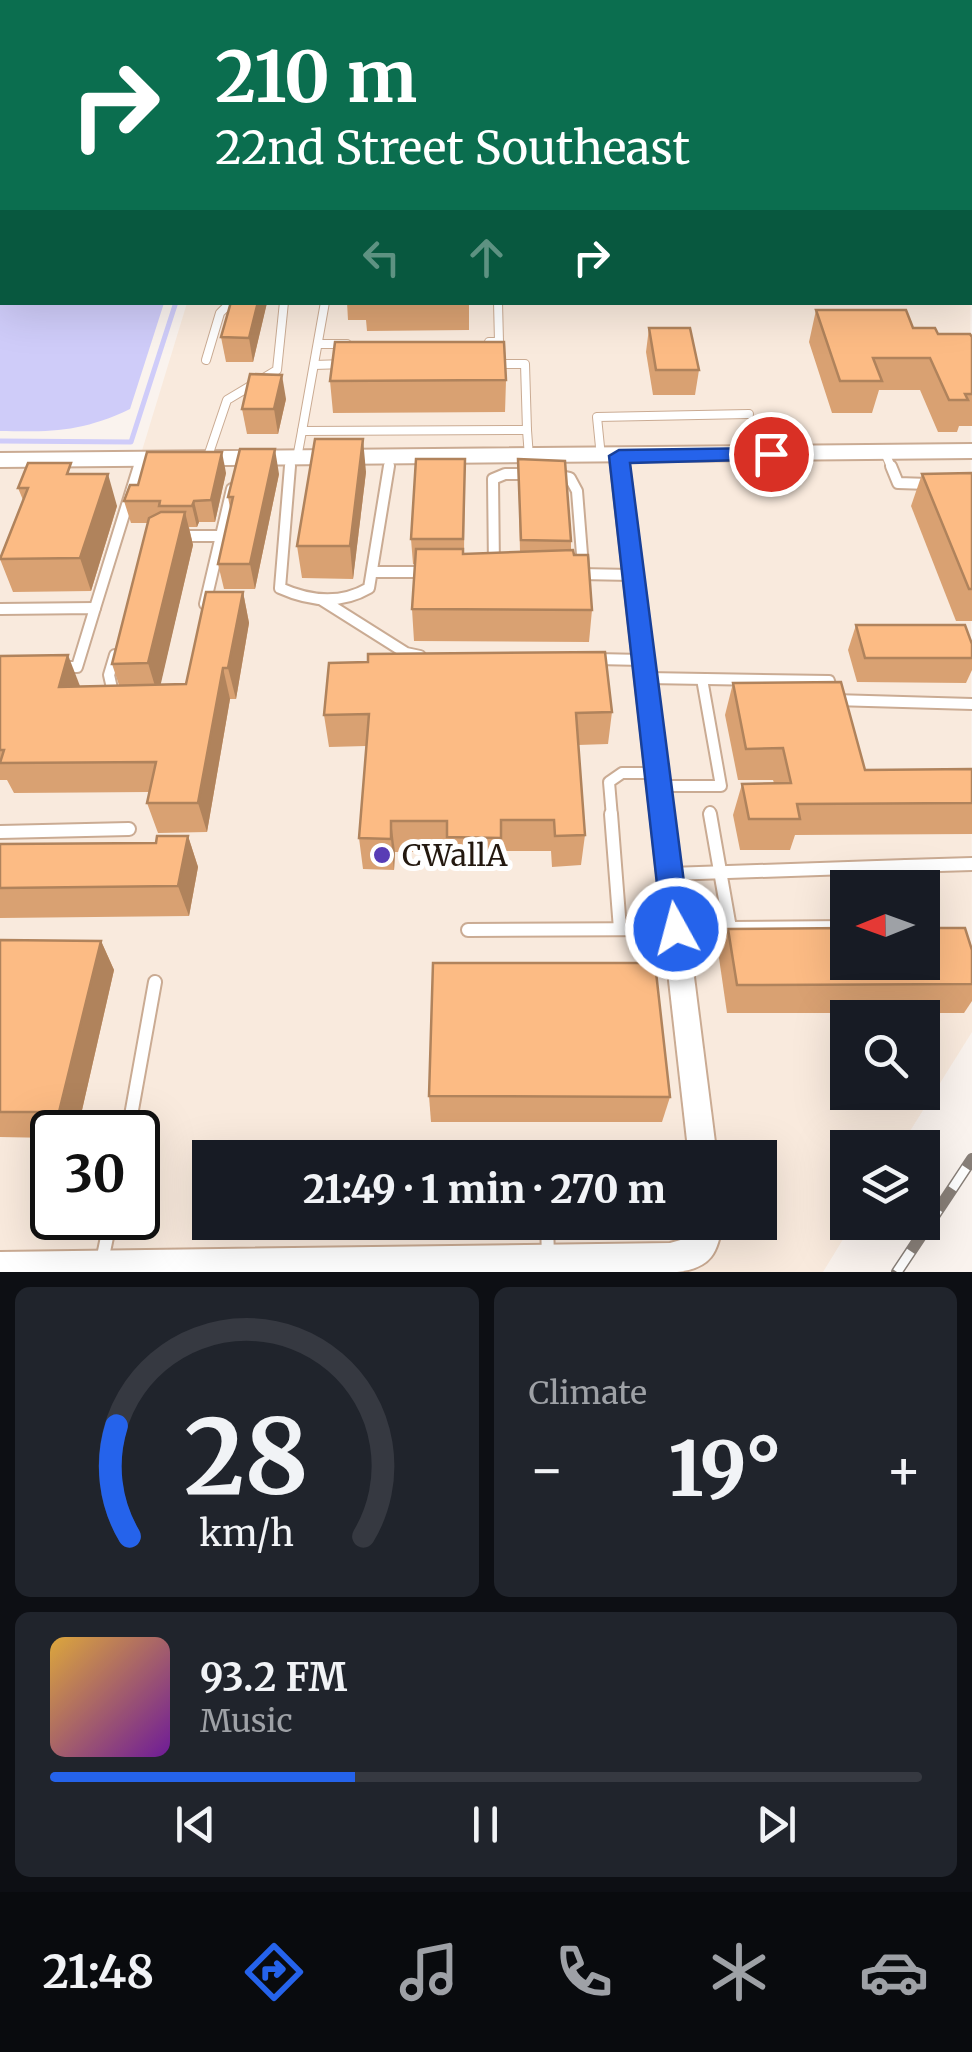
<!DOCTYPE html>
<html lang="en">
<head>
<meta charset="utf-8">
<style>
	body { margin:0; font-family:Merriweather,serif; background:#20242c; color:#f1f3f6; height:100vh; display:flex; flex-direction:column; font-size:38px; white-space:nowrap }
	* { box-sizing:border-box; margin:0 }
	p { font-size:32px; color:#9ea1a6 }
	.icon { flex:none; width:55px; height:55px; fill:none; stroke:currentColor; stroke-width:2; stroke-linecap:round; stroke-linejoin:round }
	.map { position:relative; height:1272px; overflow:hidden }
	.panel { display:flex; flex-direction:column; gap:15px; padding:15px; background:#0d0f14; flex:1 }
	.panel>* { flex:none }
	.guide { position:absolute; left:0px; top:0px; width:972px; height:305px; box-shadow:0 10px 40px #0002; background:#0b6e4f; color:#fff; overflow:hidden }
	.needle { width:65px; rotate:269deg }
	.tools { position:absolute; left:830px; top:870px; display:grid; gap:20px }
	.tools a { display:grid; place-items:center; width:110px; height:110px; border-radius:0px; background:#171b24; box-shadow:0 10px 40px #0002; font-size:50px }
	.speed { position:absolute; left:30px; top:1110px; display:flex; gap:20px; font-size:50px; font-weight:700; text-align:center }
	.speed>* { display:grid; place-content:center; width:130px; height:130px; border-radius:50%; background:#171b24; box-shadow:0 10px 40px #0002; line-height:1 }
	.speed .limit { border:5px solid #111; border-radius:15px; background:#fff; color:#111 }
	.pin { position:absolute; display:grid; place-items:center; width:85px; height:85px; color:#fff; margin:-42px; border:5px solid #fff; border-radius:50%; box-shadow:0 2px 10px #0007 }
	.me { position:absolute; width:110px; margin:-55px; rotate:353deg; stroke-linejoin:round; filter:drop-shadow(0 0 8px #0008) }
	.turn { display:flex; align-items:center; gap:35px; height:210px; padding:0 50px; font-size:45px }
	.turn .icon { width:130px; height:130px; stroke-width:2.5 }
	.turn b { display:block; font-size:70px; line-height:85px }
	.lanes { display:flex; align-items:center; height:95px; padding:0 50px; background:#0003; justify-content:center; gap:50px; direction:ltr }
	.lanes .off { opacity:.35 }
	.big { font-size:75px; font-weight:800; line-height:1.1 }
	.panel .tile { flex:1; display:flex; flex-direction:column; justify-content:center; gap:15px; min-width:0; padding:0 35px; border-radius:15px; background:#20242c }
	.panel .dial { align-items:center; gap:0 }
	.dial svg { height:260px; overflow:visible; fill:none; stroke:#363941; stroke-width:7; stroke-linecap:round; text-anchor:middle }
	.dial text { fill:#f1f3f6; stroke:none }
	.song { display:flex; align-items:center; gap:30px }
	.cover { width:120px; height:120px; border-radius:15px; background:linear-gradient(135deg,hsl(40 70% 55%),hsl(280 70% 35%)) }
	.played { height:10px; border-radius:5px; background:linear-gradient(90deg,#2563eb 35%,#363941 35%) }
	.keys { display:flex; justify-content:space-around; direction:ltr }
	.heat { display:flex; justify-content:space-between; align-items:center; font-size:55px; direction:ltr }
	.panel .tiles { flex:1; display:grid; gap:15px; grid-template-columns:1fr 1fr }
	.tile:last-child { grid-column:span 2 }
	.trip { position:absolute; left:192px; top:1140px; width:585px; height:100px; border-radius:0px; background:#171b24; box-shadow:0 10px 40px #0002; font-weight:800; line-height:100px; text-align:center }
	.tab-bar { display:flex; height:160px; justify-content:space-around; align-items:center; background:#090b0e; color:#9ea1a6 }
	.tab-bar .icon { width:70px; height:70px }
	.tab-bar .on { color:#2563eb }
	.tab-bar b { font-size:45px; color:#f1f3f6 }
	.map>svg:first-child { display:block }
	.built { fill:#f9eadd; fill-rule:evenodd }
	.water { fill:#cfccf9 }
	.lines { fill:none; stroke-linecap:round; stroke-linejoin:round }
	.stream-far1 { stroke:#cfccf9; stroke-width:4 }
	.stream { stroke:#cfccf9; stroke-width:5 }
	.service-far3-casing { stroke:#caab93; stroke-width:9 }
	.service-far2-casing { stroke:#caab93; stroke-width:10 }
	.service-far1-casing { stroke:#caab93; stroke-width:14 }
	.service-casing { stroke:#caab93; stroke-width:16 }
	.minor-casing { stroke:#caab93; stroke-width:4 }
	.tertiary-casing { stroke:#caab93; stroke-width:4 }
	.secondary-casing { stroke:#caab93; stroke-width:3 }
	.service-far3 { stroke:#fff; stroke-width:6 }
	.service-far2 { stroke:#fff; stroke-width:8 }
	.service-far1 { stroke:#fff; stroke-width:10 }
	.service { stroke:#fff; stroke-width:12 }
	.minor { fill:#fff; fill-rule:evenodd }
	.tertiary { fill:#fff; fill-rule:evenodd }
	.secondary { fill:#fff; fill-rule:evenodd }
	.rail-casing { stroke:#887f78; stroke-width:12 }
	.rail { stroke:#fff; stroke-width:9; stroke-dasharray:25; stroke-linecap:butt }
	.wall { fill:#d9a172 }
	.shaded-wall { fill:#b0835c }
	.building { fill:#fcbb84; stroke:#b0835c; stroke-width:2.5 }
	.route { fill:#2563eb; stroke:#184099; stroke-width:2.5 }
	.poi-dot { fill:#593db5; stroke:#fff; stroke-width:4 }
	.labels { text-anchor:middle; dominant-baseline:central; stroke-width:10; stroke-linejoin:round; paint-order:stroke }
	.poi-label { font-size:30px; fill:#23180f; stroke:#fff; text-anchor:start }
</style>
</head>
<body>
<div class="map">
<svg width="972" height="1272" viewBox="0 0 972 1272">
	<rect width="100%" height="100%" fill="#faf3ee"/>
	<path class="built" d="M970,150L972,1032L900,1147L848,1148V1222L853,1223L823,1272H0V468L137,467L187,303L970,302ZM848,888H922V962H848ZM848,1018H922V1092H848ZM52,1132H138V1218H52ZM210,1158H760V1222H210Z"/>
	<path class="water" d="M0,0H261L2,2V302L164,303L130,409C82,432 52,432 0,431Z"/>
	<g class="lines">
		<g class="stream-far1">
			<polyline points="652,0 660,2"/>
			<polyline points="292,2 296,0"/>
		</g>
		<polyline class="stream" points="0,441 131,442 176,302"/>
		<defs>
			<polyline id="service-far3" points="317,0 326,2"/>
			<g id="service-far2">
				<polyline points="489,342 499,342 498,302"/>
				<polyline points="318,344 347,344"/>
				<polyline points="206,360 220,313 231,302"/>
				<polyline points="492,364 525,364 527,430"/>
				<polyline points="314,365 345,364"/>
				<polyline points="302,431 325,302"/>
				<polyline points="885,453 892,469"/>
				<polyline points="601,457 597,417 749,414"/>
				<polyline points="297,458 302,431 527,430 529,457"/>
				<polyline points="207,459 227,400 277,370 284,302"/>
				<polyline points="138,469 141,459"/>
				<polyline points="290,469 291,459"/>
				<polyline points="388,469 390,458"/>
			</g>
			<g id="service-far1">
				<path d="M290,466L280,588C309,601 340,605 369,588L389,466"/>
				<polyline points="891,466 898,483 929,484"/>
				<polyline points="553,474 570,478 577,491 583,567"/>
				<polyline points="177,536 221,536"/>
				<polyline points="494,567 493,479 505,474 531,474"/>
				<polyline points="373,572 427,572"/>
				<polyline points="579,574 632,575"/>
				<polyline points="322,600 406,653 420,656"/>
				<polyline points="205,604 232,489"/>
				<polyline points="95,608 139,466"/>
				<polyline points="0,609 95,608 77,667 61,667"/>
				<polyline points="596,659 643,660"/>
				<polyline points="647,678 829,681 834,700 972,704"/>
				<polyline points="114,697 109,675 115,655"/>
				<polyline points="660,786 721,786 702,679"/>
				<polyline points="710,812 711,817"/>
				<polyline points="612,817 609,782 622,773 657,773"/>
			</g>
			<g id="service">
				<polyline points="611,814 620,929"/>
				<polyline points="710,814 730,928 848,927"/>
				<polyline points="0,832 129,829"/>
				<polyline points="906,866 972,864"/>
				<polyline points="670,874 906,866 911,888"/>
				<polyline points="468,930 672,929"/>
				<polyline points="128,1132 155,982"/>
				<polyline points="547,1222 548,1258"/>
				<polyline points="102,1261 111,1218"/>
			</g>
			<g id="minor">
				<polygon points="619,452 628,457 717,1158 689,1158 610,457"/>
				<path d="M694,1222H723C717,1253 712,1268 677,1272H0V1252L670,1243L691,1237Z"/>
			</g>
			<g id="tertiary">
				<polygon points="970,207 972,207 970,220"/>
				<rect x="970" y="248" width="2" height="13"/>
				<polygon points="972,444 972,458 0,467 0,453"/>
			</g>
			<g id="secondary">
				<polygon points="593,0 613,0 614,2 595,2"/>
				<rect x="970" y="126" width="2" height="11"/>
			</g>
		</defs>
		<use href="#service-far3" class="service-far3-casing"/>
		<use href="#service-far2" class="service-far2-casing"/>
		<use href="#service-far1" class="service-far1-casing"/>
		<use href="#service" class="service-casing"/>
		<use href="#minor" class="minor-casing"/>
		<use href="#tertiary" class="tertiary-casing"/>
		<use href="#secondary" class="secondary-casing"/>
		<use href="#service-far3" class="service-far3"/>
		<use href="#service-far2" class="service-far2"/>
		<use href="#service-far1" class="service-far1"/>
		<use href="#service" class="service"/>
		<use href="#minor" class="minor"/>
		<use href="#tertiary" class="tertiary"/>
		<use href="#secondary" class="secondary"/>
		<defs>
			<polyline id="rail" points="897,1272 972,1159"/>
		</defs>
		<use href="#rail" class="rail-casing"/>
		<use href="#rail" class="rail"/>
	</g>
	<g class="wall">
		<polygon points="817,0 972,0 972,52 970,51 970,2 816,2"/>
		<polygon points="267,302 253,362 226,362 221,337"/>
		<polygon points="347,302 469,302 469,330 367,331 366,320 348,320"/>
		<polygon points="816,310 913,328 938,334 972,337 972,426 959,426 957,432 938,432 920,390 879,390 872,413 832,413 809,342"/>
		<polygon points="649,328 699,370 695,395 653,395 646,352"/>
		<polygon points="506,380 505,412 333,413 330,381"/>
		<polygon points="286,399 278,434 247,434 242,409"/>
		<polygon points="465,459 464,554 520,552 518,459 571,541 571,550 592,610 589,642 414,641 412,609 415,564 413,564 411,539"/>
		<polygon points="366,472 353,579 302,578 297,546"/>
		<polygon points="226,473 215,522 199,522 197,527 189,527 193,545 160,685 186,684 243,592 249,623 236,699 230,699 207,832 158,833 147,803 149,792 14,793 7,780 0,780 0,656 80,686 119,685 112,664 148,523 131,523 124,501 138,485"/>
		<polygon points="972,473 972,621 956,621 911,506 922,474"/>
		<polygon points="75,474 117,506 91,591 13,592 0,559 23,500 18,488"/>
		<polygon points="279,474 255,589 224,589 218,564 230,508 228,497"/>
		<polygon points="856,625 972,644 972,670 966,683 857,682 848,650"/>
		<polygon points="733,683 865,770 972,769 972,834 795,835 790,850 740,850 733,815 742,784 774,783 773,780 738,780 725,715"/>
		<polygon points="612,712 608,744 578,745 585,835 581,865 552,867 551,851 501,851 500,869 448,868 447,852 395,852 394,870 363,869 359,838 366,746 329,747 324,715"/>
		<polygon points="188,836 198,867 189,916 0,918 0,844 156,843"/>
		<polygon points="728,929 972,984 972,1001 964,1013 727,1013 719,958"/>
		<polygon points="0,940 101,941 114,970 77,1132 52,1132 52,1138 0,1137"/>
		<polygon points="429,1096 670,1097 662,1122 431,1122"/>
	</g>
	<g class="shaded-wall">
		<polygon points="258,302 267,303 253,362 249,338"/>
		<polygon points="282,375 286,399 278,434 274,409"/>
		<polygon points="363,439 366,472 353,579 350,546"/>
		<polygon points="275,449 279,474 255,589 250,564"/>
		<polygon points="222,452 226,473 215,522 211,500"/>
		<polygon points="108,474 117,506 91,591 80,558"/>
		<polygon points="194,501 199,522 197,527 192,506"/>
		<polygon points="185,512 193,545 158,696 148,663"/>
		<polygon points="243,592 249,623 236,699 228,668"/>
		<polygon points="68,655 80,686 59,687"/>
		<polygon points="223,668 230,699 207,832 198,803"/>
		<polygon points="391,821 395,852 394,870 391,839"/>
		<polygon points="188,836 198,867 189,916 178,886"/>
		<polygon points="101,941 114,970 77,1132 72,1132 59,1112"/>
	</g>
	<g class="building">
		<polygon points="527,0 569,0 562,2 519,2"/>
		<polygon points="827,0 972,0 972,30 970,29 970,2 836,2"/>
		<polygon points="231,302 258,302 249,338 221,337"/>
		<polygon points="816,310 906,310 913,328 935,328 938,334 970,334 972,337 972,394 965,394 968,400 949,400 930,358 873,358 882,381 840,381"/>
		<polygon points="649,328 690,328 699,370 656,370"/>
		<polygon points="335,342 504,342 506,380 330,381"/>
		<polygon points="250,374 282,375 274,409 242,409"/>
		<polygon points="315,439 363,439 350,546 297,546"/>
		<polygon points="240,449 275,449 250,564 218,564 233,497 228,497"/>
		<polygon points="147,452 222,452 211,500 194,501 192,506 159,506 160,501 124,501 130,485 138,485"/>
		<polygon points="416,459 465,459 463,539 411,539"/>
		<polygon points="518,459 565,461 571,541 521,540"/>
		<polygon points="28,463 71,463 67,474 108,474 80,558 0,559 28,488 18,488"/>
		<polygon points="972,473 972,589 969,589 922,474"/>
		<polygon points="161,512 185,512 148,663 112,664 149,518"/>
		<polygon points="416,549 463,549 463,554 573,550 574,555 588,555 592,610 412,609"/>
		<polygon points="206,592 243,592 228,668 223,668 198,803 147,803 156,762 0,763 4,750 0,750 0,656 68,655 59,687 186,684"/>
		<polygon points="856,625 965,625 972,644 972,658 865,658"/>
		<polygon points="605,652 612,712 576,713 585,835 555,836 554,820 501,820 501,838 447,837 447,821 391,821 391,839 359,838 369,714 324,715 329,663 368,662 368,654"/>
		<polygon points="841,682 865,770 972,769 972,803 797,804 800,819 749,819 742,784 791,783 783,748 746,749 733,683"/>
		<polygon points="157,836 188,836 178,886 0,888 0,844 156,843"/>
		<polygon points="848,928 848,962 922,962 922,928 965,928 972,950 972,984 737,985 728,929"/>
		<polygon points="0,940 101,941 59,1112 0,1112"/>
		<polygon points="433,963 655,963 670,1097 429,1096"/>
	</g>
	<polygon class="route" points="771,448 781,454 778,459 630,463 690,929 686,938 676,942 666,938 662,929 609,456 619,450"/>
	<circle class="poi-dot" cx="382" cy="855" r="10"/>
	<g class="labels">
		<g class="poi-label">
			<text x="402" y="855">CWallA</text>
		</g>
	</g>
</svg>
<div class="tools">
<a><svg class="needle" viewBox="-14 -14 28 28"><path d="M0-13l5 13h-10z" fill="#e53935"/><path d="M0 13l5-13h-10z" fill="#9ea1a6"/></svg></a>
<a><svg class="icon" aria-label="search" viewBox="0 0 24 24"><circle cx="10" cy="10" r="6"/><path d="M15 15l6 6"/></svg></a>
<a><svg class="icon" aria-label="layers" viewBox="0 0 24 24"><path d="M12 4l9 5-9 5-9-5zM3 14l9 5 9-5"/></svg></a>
</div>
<div class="speed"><div class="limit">30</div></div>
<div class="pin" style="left:771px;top:454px;background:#d93025"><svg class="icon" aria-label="arrive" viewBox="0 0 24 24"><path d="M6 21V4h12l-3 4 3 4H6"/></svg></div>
<svg class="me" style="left:676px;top:929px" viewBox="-20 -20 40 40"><circle r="17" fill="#2563eb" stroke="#fff" stroke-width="3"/><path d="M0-11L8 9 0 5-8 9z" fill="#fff"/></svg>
<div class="trip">21:49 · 1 min · 270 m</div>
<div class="guide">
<div class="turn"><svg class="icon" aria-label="right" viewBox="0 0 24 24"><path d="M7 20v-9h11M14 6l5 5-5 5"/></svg><div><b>210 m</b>22nd Street Southeast</div></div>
<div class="lanes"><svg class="icon off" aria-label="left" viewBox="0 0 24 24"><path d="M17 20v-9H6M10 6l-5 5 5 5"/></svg><svg class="icon off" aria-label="ahead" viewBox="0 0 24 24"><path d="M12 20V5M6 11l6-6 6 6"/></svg><svg class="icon" aria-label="right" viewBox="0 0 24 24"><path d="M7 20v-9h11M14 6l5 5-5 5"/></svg></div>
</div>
</div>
<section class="panel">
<div class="tiles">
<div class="tile dial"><svg viewBox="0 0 100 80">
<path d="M14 69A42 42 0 1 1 86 69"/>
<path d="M14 69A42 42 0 0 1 10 35" stroke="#2563eb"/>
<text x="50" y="56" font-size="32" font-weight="700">28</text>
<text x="50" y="72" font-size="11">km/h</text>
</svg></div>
<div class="tile"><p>Climate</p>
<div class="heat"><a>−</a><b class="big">19°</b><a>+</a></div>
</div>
<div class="tile">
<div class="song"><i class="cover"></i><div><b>93.2 FM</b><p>Music</p></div></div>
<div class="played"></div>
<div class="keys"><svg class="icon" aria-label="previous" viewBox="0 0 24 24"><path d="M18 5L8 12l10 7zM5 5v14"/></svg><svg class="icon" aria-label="pause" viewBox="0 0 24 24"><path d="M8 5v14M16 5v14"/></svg><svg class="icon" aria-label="next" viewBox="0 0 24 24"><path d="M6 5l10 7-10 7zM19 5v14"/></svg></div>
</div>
</div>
</section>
<nav class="tab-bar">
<b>21:48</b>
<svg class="icon on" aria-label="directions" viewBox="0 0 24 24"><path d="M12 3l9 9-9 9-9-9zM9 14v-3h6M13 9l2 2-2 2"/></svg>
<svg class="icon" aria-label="music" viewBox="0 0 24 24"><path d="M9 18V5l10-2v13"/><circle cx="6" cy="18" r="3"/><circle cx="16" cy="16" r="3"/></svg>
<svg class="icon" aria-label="phone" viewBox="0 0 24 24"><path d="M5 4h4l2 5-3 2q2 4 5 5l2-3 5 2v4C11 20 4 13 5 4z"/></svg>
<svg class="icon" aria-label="climate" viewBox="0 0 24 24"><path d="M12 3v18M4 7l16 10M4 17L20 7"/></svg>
<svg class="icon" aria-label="car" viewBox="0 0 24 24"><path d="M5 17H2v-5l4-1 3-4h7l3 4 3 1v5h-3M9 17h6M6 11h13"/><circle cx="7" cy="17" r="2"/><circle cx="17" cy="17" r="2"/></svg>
</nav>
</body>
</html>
